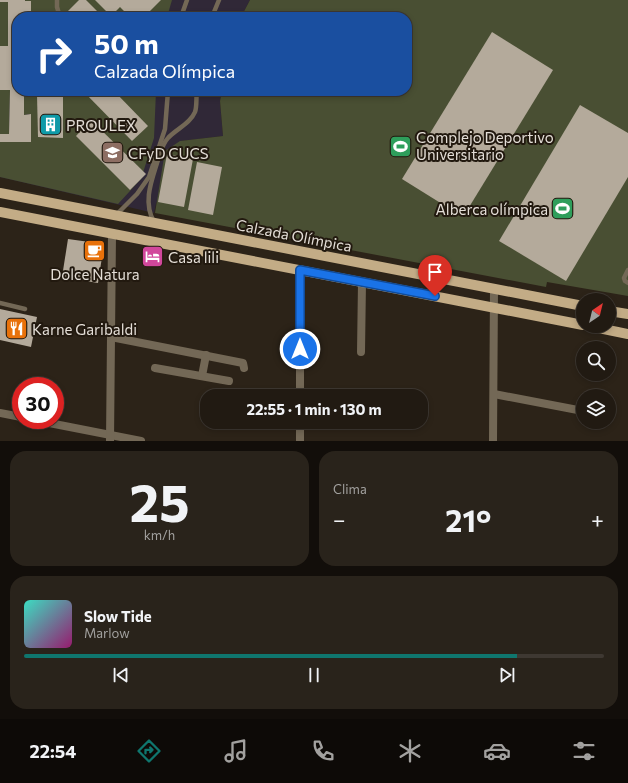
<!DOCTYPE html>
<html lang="es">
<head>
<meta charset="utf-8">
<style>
	body { margin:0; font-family:Commissioner,sans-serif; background:#29231b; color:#f1f3f6; height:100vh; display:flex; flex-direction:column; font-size:15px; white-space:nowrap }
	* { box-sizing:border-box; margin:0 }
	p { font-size:13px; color:#a2a19f }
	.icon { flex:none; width:22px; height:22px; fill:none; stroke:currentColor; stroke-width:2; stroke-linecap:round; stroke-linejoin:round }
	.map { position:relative; height:441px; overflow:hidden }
	.panel { display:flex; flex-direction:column; gap:10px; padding:10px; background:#120e0a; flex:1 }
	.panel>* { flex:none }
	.banner { position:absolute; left:12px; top:12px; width:400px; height:84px; border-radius:16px; box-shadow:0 2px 6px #0003,0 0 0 1px #3e3832; background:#1a4fa0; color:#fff; overflow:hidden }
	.needle { width:26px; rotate:35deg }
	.buttons { position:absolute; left:576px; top:293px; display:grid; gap:8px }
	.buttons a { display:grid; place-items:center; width:40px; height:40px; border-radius:50%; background:#211a12; box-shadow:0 2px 6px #0003,0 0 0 1px #3e3832; font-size:20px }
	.speed { position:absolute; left:12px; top:377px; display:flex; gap:8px; font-size:20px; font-weight:700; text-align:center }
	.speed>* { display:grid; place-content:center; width:52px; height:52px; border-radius:50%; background:#211a12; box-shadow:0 2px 6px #0003,0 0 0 1px #3e3832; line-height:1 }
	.speed .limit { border:6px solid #d22; background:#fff; color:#111 }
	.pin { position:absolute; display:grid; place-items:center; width:34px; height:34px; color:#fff; margin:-41px -17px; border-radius:50% 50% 50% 0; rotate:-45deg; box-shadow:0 0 4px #0007 }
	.pin .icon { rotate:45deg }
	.me { position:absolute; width:44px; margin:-22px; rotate:0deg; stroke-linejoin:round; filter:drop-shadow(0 0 3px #0008) }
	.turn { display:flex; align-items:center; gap:14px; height:84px; padding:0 16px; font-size:18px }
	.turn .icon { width:52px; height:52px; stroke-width:2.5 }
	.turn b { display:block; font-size:28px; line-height:34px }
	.big { font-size:30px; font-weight:700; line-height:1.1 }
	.panel .widget { flex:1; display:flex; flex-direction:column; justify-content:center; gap:6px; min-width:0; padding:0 14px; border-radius:16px; background:#29231b }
	.panel .dial { align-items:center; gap:0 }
	.dial b { font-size:52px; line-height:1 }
	.song { display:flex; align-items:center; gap:12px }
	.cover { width:48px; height:48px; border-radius:6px; background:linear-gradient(135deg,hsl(170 70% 55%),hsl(320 70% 35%)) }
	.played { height:4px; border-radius:2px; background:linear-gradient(90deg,#0f766e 85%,#3e3832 85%) }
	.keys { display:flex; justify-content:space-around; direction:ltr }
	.heat { display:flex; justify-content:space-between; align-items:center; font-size:22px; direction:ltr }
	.panel .tiles { flex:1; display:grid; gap:10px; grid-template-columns:1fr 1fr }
	.widget:last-child { grid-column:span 2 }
	.trip { position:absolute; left:200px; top:389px; width:228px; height:40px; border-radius:16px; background:#211a12; box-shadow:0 2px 6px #0003,0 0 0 1px #3e3832; font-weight:700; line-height:40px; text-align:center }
	.menu { display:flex; height:64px; justify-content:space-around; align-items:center; background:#0d0a07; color:#a2a19f }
	.menu .icon { width:28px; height:28px }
	.menu .selected { color:#0f766e }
	.menu b { font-size:18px; color:#f1f3f6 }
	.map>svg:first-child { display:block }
	.education { fill:#302837 }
	.green { fill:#494f33 }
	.building { fill:#b4aa9b }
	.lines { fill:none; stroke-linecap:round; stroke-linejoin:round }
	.service { stroke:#736856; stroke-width:4.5 }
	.minor { stroke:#736856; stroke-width:8 }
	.primary { stroke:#c3ac86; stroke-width:10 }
	.route-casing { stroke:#114b97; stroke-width:10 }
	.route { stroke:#1a73e8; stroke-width:7 }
	.labels { text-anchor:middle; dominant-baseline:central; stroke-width:4; stroke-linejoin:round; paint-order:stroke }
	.poi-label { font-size:15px; fill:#e4ded7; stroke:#22190f; text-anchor:start }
	.street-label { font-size:15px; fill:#e4ded7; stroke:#22190f }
</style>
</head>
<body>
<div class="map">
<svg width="628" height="441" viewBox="0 0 628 441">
	<rect width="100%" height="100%" fill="#2c2318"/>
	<polygon class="education" points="0,0 250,0 241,17 17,17 17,91 222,91 220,101 223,136 181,141 156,204 154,213 0,177"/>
	<g class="green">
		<polygon points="25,0 172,0 167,17 26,17"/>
		<polygon points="250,0 628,0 628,296 547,282 546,287 155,213 165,151 180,141 223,136 220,101 222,91 407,91 407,17 241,17"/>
		<rect x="0" y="2" width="8" height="44"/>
		<polygon points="0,90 10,90 9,134 0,134"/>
		<polygon points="24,91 156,91 154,138 141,179 118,204 0,177 0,142 30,142 30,114 24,115"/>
	</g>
	<g class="building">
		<polygon points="0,0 25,0 25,1 31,1 31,17 17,17 17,91 24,91 24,115 31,114 31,142 0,142 0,134 9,134 10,90 0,90 0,46 8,46 8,2 0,2"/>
		<polygon points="79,0 86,0 103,17 70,17 66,13"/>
		<polygon points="95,0 161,0 144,17 130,17 120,7 111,16"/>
		<polygon points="492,32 553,70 463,217 402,179"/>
		<polygon points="83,91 114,91 148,126 132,141"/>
		<polygon points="37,95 63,95 63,138 38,137"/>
		<polygon points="580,105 628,133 628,177 566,281 499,241"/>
		<polygon points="91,120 146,174 130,190 76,136"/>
		<polygon points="167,154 193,159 184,207 158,202"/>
		<polygon points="197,162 222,167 213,215 188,210"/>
		<polygon points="68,239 104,244 98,283 62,277"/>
		<polygon points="0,309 37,317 31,347 0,340"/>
	</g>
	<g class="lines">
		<g class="service">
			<polyline points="57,0 57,7 60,17"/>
			<polyline points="181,17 187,0"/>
			<polyline points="212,17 219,0"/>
			<polyline points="116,215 137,194 149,177 165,129 168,91"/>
			<path d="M154,222C143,203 151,182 157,163C160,155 162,144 168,138C176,129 190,124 195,112C197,107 196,97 197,91"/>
			<polyline points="628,270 624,278 625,281 628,283"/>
			<polyline points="0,303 25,309"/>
		</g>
		<g class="minor">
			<polyline points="300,270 300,396"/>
			<polyline points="111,337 243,363 244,368"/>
			<polyline points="361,352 362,282"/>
			<polyline points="155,368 229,381"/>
			<polyline points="202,376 206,355"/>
			<polyline points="494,394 583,411"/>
			<polyline points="0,413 21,417"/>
			<polyline points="34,420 141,441"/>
			<polyline points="300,422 300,441"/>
			<polyline points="110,441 112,234"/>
			<polyline points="493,441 494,289"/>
		</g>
		<g class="primary">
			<polyline points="0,193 583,306"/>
			<polyline points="0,212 583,325"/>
			<polyline points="609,311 628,314"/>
			<polyline points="589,326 628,334"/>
		</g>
	</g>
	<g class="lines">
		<defs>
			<polyline id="route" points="300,349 300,270 435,296"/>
		</defs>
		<use href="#route" class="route-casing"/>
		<use href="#route" class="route"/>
	</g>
	<defs>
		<symbol id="building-square" viewBox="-11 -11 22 22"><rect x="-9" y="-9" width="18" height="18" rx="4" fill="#0f9aa8" stroke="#22190f"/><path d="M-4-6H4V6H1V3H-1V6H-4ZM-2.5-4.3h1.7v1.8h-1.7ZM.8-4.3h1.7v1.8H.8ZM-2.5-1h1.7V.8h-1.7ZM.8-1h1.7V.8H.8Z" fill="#fff"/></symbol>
		<symbol id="stadium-square" viewBox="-11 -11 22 22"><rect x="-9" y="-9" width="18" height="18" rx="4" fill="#2e9e5b" stroke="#22190f"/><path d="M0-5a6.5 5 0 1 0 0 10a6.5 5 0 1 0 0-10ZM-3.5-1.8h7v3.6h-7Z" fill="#fff"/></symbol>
		<symbol id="university-square" viewBox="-11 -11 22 22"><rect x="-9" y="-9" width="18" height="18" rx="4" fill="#8d6e63" stroke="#22190f"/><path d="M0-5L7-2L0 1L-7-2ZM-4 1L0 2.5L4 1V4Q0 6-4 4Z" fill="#fff"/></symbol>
		<symbol id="cafe-square" viewBox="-11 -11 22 22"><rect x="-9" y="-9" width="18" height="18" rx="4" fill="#e8710a" stroke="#22190f"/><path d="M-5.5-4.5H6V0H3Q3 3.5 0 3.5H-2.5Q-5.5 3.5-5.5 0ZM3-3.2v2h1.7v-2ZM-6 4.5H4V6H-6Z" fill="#fff"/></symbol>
		<symbol id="hotel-square" viewBox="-11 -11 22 22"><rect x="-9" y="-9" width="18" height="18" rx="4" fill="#d1479c" stroke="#22190f"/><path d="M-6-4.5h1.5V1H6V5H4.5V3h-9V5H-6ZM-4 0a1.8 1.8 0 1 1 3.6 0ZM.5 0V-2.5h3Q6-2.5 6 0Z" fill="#fff"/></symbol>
		<symbol id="restaurant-square" viewBox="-11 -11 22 22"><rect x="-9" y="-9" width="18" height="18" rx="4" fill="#e8710a" stroke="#22190f"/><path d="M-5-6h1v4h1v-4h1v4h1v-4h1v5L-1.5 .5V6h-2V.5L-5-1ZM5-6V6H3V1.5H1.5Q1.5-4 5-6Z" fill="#fff"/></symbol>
	</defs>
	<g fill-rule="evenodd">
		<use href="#building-square" x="38" y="112" width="25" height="25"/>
		<use href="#stadium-square" x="388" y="134" width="25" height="25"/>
		<use href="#university-square" x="100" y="140" width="25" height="25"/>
		<use href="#stadium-square" x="550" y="196" width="25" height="25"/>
		<use href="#cafe-square" x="82" y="238" width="25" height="25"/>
		<use href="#hotel-square" x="140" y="244" width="25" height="25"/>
		<use href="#restaurant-square" x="4" y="316" width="25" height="25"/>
	</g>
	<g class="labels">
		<g class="poi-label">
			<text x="66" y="125">PROULEX</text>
			<text x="416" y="137">Complejo Deportivo<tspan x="416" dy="17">Universitario</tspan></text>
			<text x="128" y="153">CFyD CUCS</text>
			<text x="548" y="209" text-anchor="end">Alberca olímpica</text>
			<text x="168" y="257">Casa lili</text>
			<text x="95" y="274" text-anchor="middle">Dolce Natura</text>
			<text x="32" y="329">Karne Garibaldi</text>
		</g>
		<g class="street-label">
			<text transform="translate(294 235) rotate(11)">Calzada Olímpica</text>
		</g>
	</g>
</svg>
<div class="buttons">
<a><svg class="needle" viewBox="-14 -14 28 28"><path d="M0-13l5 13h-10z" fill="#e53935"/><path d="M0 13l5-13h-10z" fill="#a2a19f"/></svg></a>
<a><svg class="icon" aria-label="search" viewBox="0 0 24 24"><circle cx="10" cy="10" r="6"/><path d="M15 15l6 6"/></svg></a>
<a><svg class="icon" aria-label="layers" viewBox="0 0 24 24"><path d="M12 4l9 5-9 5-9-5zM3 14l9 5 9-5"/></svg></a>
</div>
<div class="speed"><div class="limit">30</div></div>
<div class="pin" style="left:435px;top:296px;background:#d93025"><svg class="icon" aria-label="arrive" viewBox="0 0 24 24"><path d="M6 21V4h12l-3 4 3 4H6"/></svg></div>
<svg class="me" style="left:300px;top:349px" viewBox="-20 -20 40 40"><circle r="17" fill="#1a73e8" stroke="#fff" stroke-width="3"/><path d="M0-11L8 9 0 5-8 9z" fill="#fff"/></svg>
<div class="trip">22:55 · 1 min · 130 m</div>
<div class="banner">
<div class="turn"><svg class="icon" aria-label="right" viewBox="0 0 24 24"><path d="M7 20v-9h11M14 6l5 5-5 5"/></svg><div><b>50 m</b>Calzada Olímpica</div></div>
</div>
</div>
<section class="panel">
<div class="tiles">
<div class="widget dial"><b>25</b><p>km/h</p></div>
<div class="widget"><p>Clima</p>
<div class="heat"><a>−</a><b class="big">21°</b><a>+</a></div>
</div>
<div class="widget">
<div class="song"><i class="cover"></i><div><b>Slow Tide</b><p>Marlow</p></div></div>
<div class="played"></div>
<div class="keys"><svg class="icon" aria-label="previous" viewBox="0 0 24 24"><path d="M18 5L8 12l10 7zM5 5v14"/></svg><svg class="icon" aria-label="pause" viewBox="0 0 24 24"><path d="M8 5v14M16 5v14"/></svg><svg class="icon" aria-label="next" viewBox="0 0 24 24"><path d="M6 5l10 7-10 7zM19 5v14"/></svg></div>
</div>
</div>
</section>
<nav class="menu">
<b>22:54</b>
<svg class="icon selected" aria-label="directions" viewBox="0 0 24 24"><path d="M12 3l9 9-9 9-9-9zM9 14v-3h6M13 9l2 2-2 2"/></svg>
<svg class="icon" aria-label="music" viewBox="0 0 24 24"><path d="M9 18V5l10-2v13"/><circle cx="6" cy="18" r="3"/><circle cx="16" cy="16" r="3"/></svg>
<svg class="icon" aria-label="phone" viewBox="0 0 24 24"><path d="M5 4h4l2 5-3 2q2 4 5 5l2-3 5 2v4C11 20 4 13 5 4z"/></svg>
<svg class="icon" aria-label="climate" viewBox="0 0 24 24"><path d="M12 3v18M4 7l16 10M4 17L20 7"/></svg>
<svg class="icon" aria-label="car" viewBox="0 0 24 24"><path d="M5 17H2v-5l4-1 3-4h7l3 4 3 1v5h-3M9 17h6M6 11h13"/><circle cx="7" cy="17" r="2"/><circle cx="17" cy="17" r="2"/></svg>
<svg class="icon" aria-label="filters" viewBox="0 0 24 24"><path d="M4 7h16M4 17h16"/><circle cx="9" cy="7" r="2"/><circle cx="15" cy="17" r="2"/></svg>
</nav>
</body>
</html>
